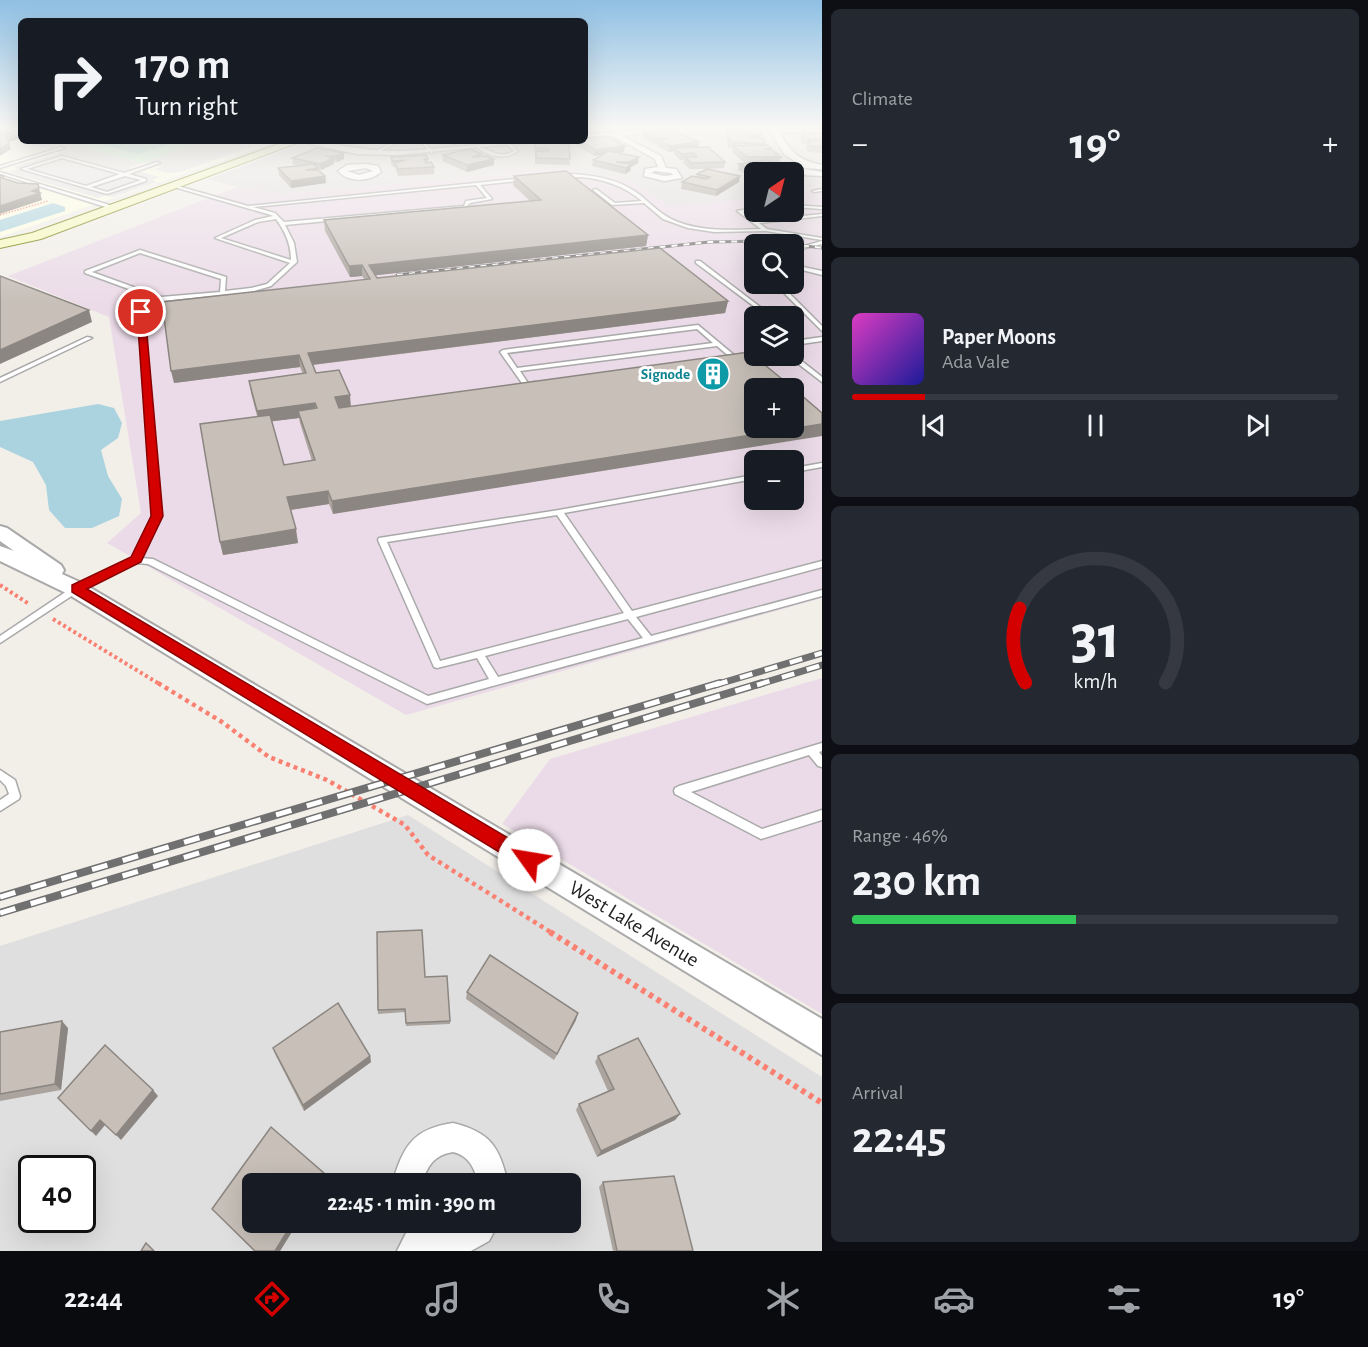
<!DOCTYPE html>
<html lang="en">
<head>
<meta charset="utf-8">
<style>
	body { margin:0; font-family:"Alegreya Sans",sans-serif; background:#242831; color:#f1f3f6; height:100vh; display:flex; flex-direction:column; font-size:22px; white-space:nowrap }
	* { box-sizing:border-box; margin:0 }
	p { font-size:20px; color:#9ea1a6 }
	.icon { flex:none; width:33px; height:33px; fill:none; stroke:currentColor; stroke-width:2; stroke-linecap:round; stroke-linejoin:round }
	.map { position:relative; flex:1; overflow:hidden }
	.details { display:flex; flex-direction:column; gap:9px; padding:9px; background:#0d0f14; width:546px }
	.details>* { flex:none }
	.top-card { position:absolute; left:18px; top:18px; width:570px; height:126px; border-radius:9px; box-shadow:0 6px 24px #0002; background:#171b24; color:#f1f3f6; overflow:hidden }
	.needle { width:39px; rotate:35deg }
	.fabs { position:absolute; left:744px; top:162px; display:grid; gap:12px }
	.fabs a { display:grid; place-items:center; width:60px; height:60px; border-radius:9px; background:#171b24; box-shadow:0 6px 24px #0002; font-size:30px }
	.speed { position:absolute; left:18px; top:1155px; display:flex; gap:12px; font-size:30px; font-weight:700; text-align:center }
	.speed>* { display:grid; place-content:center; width:78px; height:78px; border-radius:50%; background:#171b24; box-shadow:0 6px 24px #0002; line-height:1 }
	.speed .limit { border:3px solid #111; border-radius:9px; background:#fff; color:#111 }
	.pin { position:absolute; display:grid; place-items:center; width:51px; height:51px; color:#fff; margin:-26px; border:3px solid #fff; border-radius:50%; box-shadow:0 2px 6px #0007 }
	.me { position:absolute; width:66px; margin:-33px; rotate:302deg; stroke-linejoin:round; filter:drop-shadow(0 0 4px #0008) }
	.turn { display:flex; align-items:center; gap:21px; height:126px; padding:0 18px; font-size:27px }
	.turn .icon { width:78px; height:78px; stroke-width:2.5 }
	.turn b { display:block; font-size:42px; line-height:51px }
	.big { font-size:45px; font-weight:600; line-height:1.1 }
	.details .widget { flex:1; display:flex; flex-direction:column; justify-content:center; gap:9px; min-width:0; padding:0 21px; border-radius:9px; background:#242831 }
	.details .dial { align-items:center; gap:0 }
	.dial svg { height:156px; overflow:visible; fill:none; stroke:#363941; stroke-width:7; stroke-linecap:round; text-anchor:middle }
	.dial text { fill:#f1f3f6; stroke:none }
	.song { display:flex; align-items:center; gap:18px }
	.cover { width:72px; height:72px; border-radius:9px; background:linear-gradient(135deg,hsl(310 70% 55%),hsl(240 70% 35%)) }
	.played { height:6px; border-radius:3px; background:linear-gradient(90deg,#d40000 15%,#363941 15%) }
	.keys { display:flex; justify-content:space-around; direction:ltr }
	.heat { display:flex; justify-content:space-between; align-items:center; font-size:33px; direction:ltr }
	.charge { height:9px; border-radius:4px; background:linear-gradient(90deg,#34c759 46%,#363941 0) }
	.trip { position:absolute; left:242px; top:1173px; width:339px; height:60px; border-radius:9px; background:#171b24; box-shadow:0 6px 24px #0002; font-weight:600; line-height:60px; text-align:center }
	.tab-bar { display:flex; height:96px; justify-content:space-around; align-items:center; background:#090b0e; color:#9ea1a6 }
	.tab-bar .icon { width:42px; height:42px }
	.tab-bar .on { color:#d40000 }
	.tab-bar b { font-size:27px; color:#f1f3f6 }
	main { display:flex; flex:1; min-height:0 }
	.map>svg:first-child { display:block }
	.residential { fill:#e0dfdf; fill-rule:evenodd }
	.industrial { fill:#ebdbe8; fill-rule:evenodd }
	.education { fill:#ffffe5 }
	.park { fill:#c8facc }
	.pitch { fill:#88e0be }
	.parking { fill:#e2e2e2 }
	.water { fill:#aad3df }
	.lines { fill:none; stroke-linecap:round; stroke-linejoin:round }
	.service-casing { stroke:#a9a9a9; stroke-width:3 }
	.minor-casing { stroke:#a9a9a9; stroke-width:3 }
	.tertiary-casing { stroke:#a9a9a9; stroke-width:4 }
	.secondary-casing { stroke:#707d05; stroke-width:2 }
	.path-far3 { stroke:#fa8072; stroke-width:1.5; stroke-dasharray:1.5 1.5; stroke-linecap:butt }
	.path-far2 { stroke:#fa8072; stroke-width:4; stroke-dasharray:3 3; stroke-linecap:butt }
	.path-far1 { stroke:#fa8072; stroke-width:4.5; stroke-dasharray:4 4; stroke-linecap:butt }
	.path { stroke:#fa8072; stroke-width:6; stroke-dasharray:4.5 4.5; stroke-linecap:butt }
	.service { fill:#fff; fill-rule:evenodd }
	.minor { fill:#fff; fill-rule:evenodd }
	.tertiary { fill:#fff; fill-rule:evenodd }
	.secondary { fill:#f7fabf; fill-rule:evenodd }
	.rail-far2-casing { stroke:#707070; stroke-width:3 }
	.rail-far1-casing { stroke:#707070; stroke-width:7 }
	.rail-casing { stroke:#707070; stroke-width:8 }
	.rail-far2 { stroke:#fff; stroke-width:2; stroke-dasharray:6; stroke-linecap:butt }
	.rail-far1 { stroke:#fff; stroke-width:4.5; stroke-dasharray:13; stroke-linecap:butt }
	.rail { stroke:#fff; stroke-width:5; stroke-dasharray:16; stroke-linecap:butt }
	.wall { fill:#aba49e; fill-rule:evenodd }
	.shaded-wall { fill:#8b8681 }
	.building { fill:#c7bfb8; stroke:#8b8681; stroke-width:1.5 }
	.route { fill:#d40000; stroke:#8a0000; stroke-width:1.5 }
	.labels { text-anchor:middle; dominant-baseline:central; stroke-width:6; stroke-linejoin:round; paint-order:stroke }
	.far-culture-label { font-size:15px; font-weight:bold; fill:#0d838f; stroke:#fff; text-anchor:end }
	.near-street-label { font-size:21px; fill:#222; stroke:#fff }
</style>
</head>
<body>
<main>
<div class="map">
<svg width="822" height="1251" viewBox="0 0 822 1251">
	<rect width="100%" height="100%" fill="#f2efe9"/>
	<g class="residential">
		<polygon points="585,129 822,129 822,186 794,191 794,172 754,172 754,198 668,206 629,179 564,168 284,194 255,192 208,179 313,141 585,141"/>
		<path d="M408,815L822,1077V1251H0V946ZM32,1168H82V1220H32ZM252,1184H570V1222H252Z"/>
	</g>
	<g class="industrial">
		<path d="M564,168L629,179L668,206L754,198V212H794V191L822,186V598L406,715L107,543L141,513L109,317L8,276L237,187L284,194ZM754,244H794V284H754ZM754,316H794V356H754ZM754,388H794V428H754ZM754,460H794V500H754Z"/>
		<polygon points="822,678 822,1014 502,824 550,759"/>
	</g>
	<polygon class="education" points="0,129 21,129 21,141 263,141 273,143 0,237"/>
	<polygon class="park" points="57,141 208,141 142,163"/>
	<polygon class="pitch" points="88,141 180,141 139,154"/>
	<g class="parking">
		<polygon points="18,141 57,141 142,163 128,168 160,177 152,180 157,182 113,197 106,195 98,198 9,172 17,169 13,167 61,153"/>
		<polygon points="208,141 254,143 249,145 253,146 181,172 167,173 155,169 161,166 144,162"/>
	</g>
	<g class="water">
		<polygon points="53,203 65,207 65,211 0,232 0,220"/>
		<polygon points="98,404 114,408 122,423 118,438 101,450 108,476 122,499 119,516 92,528 65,528 49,510 46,485 33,462 0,447 0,421"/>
	</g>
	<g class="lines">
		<defs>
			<g id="service">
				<polygon points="395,141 400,141 375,154 372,153"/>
				<polygon points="420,141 424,141 433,153 431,153"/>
				<path d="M509,143L518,151C504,161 489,156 476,147C490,147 497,161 514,151L507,144Z"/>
				<polygon points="61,147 64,148 0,168 0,166"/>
				<path d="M62,156L124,173L157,162L160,163L129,174L146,179V181L107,194L21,169ZM62,158L120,174L86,186L27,169ZM125,176L141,180L107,192L91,187Z"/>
				<polygon points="0,172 116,207 116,208 112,209 0,174"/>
				<path d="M569,174C594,175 620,179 640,195C652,205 662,216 678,222C704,232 734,230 761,229L737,211L754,208V210L743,212L756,221L822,214V216L759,223L767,229L822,238V240L766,231L714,232L688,228L663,219L644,203L612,205L593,190L596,189L615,203L642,201C624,186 604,179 581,177C573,177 565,178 558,176Z"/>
				<path d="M526,178L527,180L480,185L492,199L470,203L465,208L285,225L294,243L297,262L271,286L251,292L162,301L146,306L144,312L161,516L141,558L153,559L428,696L489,679L477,658L437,668L434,667L378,540L379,538L559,510L754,475V479L564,513L632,611L822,561V567L636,617L651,636L822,590V596L427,704L148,564L137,563L79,591L0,643V636L73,587L133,558L153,516L138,312L142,304L156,299L85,273V271L140,250L226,277L225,291L251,288L267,284L290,263L215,238L255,220L273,216L271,215L174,187V185L248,206ZM476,185L487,198L466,201L464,206L284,222L275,213L253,207ZM276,219C285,231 291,244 291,260L221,238L258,222ZM140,253L221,279L220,292L161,297L92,272ZM557,515L624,613L440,661L387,542ZM628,619L643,638L498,677L485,656Z"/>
				<polygon points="822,189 822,191 814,192 812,191"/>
				<polygon points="794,205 822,207 822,209 794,207"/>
				<polygon points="822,241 822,244 794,251 794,249"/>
				<polygon points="696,261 700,261 772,316 767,316 696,263"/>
				<polygon points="794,265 822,271 822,275 794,268"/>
				<polygon points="775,284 780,284 822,326 822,331"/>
				<path d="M698,325L734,355V357H730L717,346L520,371L528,383L535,382L538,384L535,386H524L500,352L503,350ZM697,329L713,343L517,368L507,353Z"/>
				<polygon points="87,337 92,338 0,382 0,378"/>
				<polygon points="822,337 822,341 794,345 794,341"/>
				<polygon points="794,355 822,377 822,382 788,356"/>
				<polygon points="822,463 822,467 794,472 794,468"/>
				<polygon points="822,743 822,751 819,752 822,756 822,767 818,766 809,755 691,792 762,829 822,810 822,820 761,839 675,794 674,791 675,788 679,786"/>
				<polygon points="0,770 15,780 20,796 19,799 0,811 0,800 9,794 6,786 0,780"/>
			</g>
			<g id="minor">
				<path d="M646,129H671L622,136L661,156L666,168L676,169L682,178L664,181L644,176L645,169L658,167L655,159L613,136L585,139V135ZM655,171L671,173L673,175L664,176L651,173Z"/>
				<path d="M749,129L822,130V134L779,132C790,151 799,161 822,165V169L799,168L822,172V176L802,175L790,170V166L797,163L784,154L771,132Z"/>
				<polygon points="21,131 21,135 10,135 11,133"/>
				<path d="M296,141C330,141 363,152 397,151C447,149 495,141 545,141L397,155L357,154Z"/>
				<path d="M366,164L378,166L381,172C369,182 349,183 338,171L347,165ZM366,168L373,171L359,175L347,171Z"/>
				<path d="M453,1123C490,1132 500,1147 508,1184H478C475,1168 469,1156 453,1152C434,1155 427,1166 422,1184H392C403,1147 412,1129 453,1123Z"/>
				<polygon points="404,1222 499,1222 489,1241 471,1251 397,1251 407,1231"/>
			</g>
			<polygon id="tertiary" points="0,526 7,528 61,565 64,570 62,574 84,584 822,1019 822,1055 68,594 0,561 0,546 14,551 0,541"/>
			<polygon id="secondary" points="287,141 302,141 41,239 0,248 0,240 32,233"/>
		</defs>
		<use href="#service" class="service-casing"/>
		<use href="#minor" class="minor-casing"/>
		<use href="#tertiary" class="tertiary-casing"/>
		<use href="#secondary" class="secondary-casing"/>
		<polyline class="path-far3" points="0,215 48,201"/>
		<g class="path-far2">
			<polyline points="0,585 29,604"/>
			<polyline points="53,619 161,685"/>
		</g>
		<polyline class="path-far1" points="158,683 222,722 269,757 327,780 405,825 428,855 552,933"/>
		<polyline class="path" points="550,932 822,1103"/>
		<use href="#service" class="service"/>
		<use href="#minor" class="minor"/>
		<use href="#tertiary" class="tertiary"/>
		<use href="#secondary" class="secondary"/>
		<defs>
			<polyline id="rail-far2" points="397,275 709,242 766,241 822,248"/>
			<g id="rail-far1">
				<polyline points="715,685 822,653"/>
				<polyline points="757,685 822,665"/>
			</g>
			<g id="rail">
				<polyline points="0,897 720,683"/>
				<polyline points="0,913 762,683"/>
			</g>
		</defs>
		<use href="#rail-far2" class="rail-far2-casing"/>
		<use href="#rail-far1" class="rail-far1-casing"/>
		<use href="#rail" class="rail-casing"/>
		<use href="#rail-far2" class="rail-far2"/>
		<use href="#rail-far1" class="rail-far1"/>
		<use href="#rail" class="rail"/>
	</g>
	<g class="wall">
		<polygon points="727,129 759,130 761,135 760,138 763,138 765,145 767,145 771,148 771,150 781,157 779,163 775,163 782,166 781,170 789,169 804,175 802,182 794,183 794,172 754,172 754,178 738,170 739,164 745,163 732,152 733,148 728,148 726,134"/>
		<polygon points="643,132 698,147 725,162 724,168 707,169 739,182 716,196 681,189 682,182 696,177 697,174 707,169 690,169 683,163 684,160 680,160 674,154 674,151 669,152 657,146 657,144 654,144 642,138"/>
		<polygon points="802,132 822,133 822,153 808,152 806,147 807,144 802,144 800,138"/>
		<polygon points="577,141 585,141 624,152 620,153 638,163 631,167 630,171 625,174 592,166 593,160 602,155 594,156 576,145"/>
		<polygon points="535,142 570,159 570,165 535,164"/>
		<polygon points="344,153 344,159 337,162 334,162 334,164 321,170 318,169 325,176 326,183 291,188 279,175 278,168 301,166 293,164 292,158"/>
		<polygon points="443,155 482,156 494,159 494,165 467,172 442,161"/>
		<polygon points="391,157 428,159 428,163 434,167 434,174 398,176 395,167 393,167 391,163"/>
		<path d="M514,176L648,235L646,246L375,275L377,278L728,301L725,313L313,365L316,373L339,370L333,514L329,504L291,510L298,543L223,555L220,542L257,416L251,393L249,381L303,374L300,367L174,383L365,280L362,276L350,277L325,231L324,220L530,201L513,185ZM299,418L300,423L312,461L284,465L272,421Z"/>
		<polygon points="377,932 425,977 450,1021 450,1024 406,1026 405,1012 378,1014"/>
		<polygon points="467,992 576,1020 554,1060 466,999"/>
		<polygon points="68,1028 61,1090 0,1101 0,1032"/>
		<polygon points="273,1048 370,1056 371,1062 304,1111 275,1054"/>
		<polygon points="598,1056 680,1114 675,1120 597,1157 576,1110 579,1104 608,1091 595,1062"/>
		<polygon points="271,1127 325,1174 327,1179 324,1184 252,1184 252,1222 298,1222 280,1251 254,1251 212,1209"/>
		<polygon points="603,1182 693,1251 613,1251 599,1187"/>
	</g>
	<g class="shaded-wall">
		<polygon points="20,136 20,139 8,142 7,139"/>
		<polygon points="452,141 470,141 470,143 452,145"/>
		<polygon points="699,142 698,148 675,148 674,151 669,152 670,146"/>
		<polygon points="9,143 11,149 0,156 0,149"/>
		<polygon points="625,146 624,152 594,156 595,150"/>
		<polygon points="344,153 344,159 337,162 336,156"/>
		<polygon points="639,157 638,163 631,167 630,171 625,174 626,168 629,166 630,162"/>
		<polygon points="334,158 334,164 321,170 320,164"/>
		<polygon points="494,159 494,165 467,172 467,165"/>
		<polygon points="782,166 780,172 771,168"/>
		<polygon points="804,175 802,182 794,183 794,177"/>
		<polygon points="325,176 326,183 291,188 291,181"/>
		<polygon points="740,176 739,182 716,196 717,190"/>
		<polygon points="39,188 42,200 0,214 0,206"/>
		<polygon points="648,235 646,246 369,276 369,265"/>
		<polygon points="362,265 362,276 350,277 349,266"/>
		<polygon points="728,301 725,313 310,365 308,353"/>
		<polygon points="89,310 92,322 0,364 0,350"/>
		<polygon points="299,355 300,367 174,383 171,371"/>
		<polygon points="350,395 351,408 336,410 335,397"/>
		<polygon points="315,403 316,415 298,411 299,418 259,423 257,411"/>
		<polygon points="822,424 822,436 333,514 332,501"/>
		<polygon points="328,491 329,504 289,510 287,497"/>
		<polygon points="296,529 298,543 223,555 220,542"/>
		<polygon points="578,1013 576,1020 554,1060 557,1054"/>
		<polygon points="62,1021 68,1028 61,1090 55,1084"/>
		<polygon points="370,1056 371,1062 304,1111 303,1105"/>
		<polygon points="153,1090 158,1096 121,1140 116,1135"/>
		<polygon points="680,1114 675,1120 597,1157 601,1151"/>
		<polygon points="100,1120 105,1125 96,1136 91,1131"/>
		<polygon points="325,1174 327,1179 324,1184 319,1184"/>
		<polygon points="293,1222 298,1222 280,1251 275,1251"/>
	</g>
	<g class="building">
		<polygon points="670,129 699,142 670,146 658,140 669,139 655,138 643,132"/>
		<polygon points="727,129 759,130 761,135 749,134 749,137 763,138 765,144 730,142"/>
		<polygon points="0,132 20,136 8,138 7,136 0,135"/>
		<polygon points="802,132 822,133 822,147 810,146 808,141 820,141 819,139 804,138"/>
		<polygon points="0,135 7,136 9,143 0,149"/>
		<polygon points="607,136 625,146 595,150 581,141 585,141 585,138"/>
		<polygon points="535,142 569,144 570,159 536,158 536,151 548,152 548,149 535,148"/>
		<polygon points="767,145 771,148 765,149 772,150 781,157 747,157 733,146"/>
		<polygon points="708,147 725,162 691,163 685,157 697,157 694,153 681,154 675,148"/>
		<polygon points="317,148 344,153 336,156 325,156 334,158 320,164 292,158"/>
		<polygon points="470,149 482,154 472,157 486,156 494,159 467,165 443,155"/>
		<polygon points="609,151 639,157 630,162 616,162 631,164 626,168 593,160"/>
		<polygon points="426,155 428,159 424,159 426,163 431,162 434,167 398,169 395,163 406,160 393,161 391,157"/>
		<polygon points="767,160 782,166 771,168 778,170 789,169 804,175 794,177 794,172 759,172 739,164"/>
		<polygon points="314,164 318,168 306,170 318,170 325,176 291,181 278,168"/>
		<polygon points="707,169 740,176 717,190 682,182 692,176 706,179 710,177 697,174"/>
		<polygon points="566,171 648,235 369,265 377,278 660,248 728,301 308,353 316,373 339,370 350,395 335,397 339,408 749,352 793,388 754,388 754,428 794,428 794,389 822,413 822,424 332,501 328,491 287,497 296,529 220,542 200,424 270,415 284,465 315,460 298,411 317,408 315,403 257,411 249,381 306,373 299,355 171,371 162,302 370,279 362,265 349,266 324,220 541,200 514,176"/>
		<polygon points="0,175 4,176 2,178 18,183 38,184 39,188 32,191 40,193 0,206"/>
		<polygon points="0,276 89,310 0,350"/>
		<polygon points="422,930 425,977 447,976 450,1021 406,1023 405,1009 378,1010 377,932"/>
		<polygon points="490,955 578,1013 557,1054 467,992"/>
		<polygon points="338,1003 370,1056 303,1105 273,1048"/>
		<polygon points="62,1021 55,1084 0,1094 0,1032"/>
		<polygon points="638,1038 680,1114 601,1151 579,1104 614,1089 598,1056"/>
		<polygon points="105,1045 153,1090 116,1135 100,1120 91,1131 58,1098"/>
		<polygon points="271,1127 325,1174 319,1184 252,1184 252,1222 293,1222 275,1251 255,1251 212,1209"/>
		<polygon points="674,1176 693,1251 617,1251 603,1182"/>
		<polygon points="146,1243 154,1251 141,1251"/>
	</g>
	<linearGradient id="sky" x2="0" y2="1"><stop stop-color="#8fc0e4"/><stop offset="0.42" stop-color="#f9f8f5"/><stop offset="1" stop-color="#f9f8f5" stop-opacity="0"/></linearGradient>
	<rect width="822" height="304" fill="url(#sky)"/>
	<polygon class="route" points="141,309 145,312 163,516 141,562 87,589 535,854 537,860 535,866 529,868 522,866 72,592 72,585 131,557 151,516 137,312"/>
	<defs>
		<symbol id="building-disc" viewBox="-11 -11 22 22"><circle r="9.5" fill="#0f9aa8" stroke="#fff"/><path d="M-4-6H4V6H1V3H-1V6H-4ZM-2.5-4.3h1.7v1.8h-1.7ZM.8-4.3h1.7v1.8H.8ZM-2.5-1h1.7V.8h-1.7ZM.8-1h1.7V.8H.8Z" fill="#fff"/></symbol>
	</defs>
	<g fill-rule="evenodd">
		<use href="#building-disc" x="694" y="355" width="38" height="38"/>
	</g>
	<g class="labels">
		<g class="far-culture-label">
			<text x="690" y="374">Signode</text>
		</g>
		<g class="near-street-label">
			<text transform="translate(634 924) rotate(31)">West Lake Avenue</text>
		</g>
	</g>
</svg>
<div class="fabs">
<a><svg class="needle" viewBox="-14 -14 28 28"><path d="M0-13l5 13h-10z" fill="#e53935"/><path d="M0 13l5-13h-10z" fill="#9ea1a6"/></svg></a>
<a><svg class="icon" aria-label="search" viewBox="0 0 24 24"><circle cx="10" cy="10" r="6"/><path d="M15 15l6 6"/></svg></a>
<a><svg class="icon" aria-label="layers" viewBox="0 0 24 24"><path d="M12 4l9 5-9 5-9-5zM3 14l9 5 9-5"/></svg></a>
<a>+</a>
<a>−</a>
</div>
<div class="speed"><div class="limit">40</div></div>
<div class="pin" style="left:141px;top:312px;background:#d93025"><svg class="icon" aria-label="arrive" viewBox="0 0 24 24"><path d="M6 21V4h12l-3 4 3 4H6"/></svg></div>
<svg class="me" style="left:529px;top:860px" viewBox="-20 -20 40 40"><circle r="19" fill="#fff"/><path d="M0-13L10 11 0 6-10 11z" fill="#d40000"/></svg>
<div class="trip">22:45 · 1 min · 390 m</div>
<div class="top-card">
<div class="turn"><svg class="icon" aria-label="right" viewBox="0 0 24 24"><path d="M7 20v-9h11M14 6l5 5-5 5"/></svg><div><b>170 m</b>Turn right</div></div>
</div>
</div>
<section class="details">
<div class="widget"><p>Climate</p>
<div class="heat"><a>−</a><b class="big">19°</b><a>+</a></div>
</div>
<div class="widget">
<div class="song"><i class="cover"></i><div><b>Paper Moons</b><p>Ada Vale</p></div></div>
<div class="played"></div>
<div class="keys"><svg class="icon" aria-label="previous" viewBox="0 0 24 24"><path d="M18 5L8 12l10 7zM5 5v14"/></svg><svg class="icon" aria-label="pause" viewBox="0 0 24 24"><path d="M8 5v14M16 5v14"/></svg><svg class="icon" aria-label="next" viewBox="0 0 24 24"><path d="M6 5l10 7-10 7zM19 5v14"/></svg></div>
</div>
<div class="widget dial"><svg viewBox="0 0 100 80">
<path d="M14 69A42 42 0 1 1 86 69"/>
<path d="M14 69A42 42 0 0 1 11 31" stroke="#d40000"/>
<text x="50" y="56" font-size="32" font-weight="700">31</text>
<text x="50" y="72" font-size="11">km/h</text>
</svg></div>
<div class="widget"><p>Range · 46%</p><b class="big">230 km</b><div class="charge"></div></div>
<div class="widget"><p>Arrival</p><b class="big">22:45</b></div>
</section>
</main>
<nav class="tab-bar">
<b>22:44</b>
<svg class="icon on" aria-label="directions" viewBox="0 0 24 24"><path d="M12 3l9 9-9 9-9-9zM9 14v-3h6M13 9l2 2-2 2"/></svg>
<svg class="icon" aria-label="music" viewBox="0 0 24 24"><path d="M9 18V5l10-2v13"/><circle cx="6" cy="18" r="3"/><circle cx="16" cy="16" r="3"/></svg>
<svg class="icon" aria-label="phone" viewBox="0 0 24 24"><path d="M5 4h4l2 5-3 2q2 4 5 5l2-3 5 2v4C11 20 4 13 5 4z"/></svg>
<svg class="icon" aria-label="climate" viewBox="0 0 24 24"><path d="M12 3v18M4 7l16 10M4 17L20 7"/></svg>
<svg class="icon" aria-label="car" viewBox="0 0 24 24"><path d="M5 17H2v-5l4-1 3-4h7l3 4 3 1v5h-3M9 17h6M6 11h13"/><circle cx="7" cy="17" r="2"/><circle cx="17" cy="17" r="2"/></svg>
<svg class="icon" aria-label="filters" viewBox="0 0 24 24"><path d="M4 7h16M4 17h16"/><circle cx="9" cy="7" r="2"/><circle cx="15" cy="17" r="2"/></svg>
<b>19°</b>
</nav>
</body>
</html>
